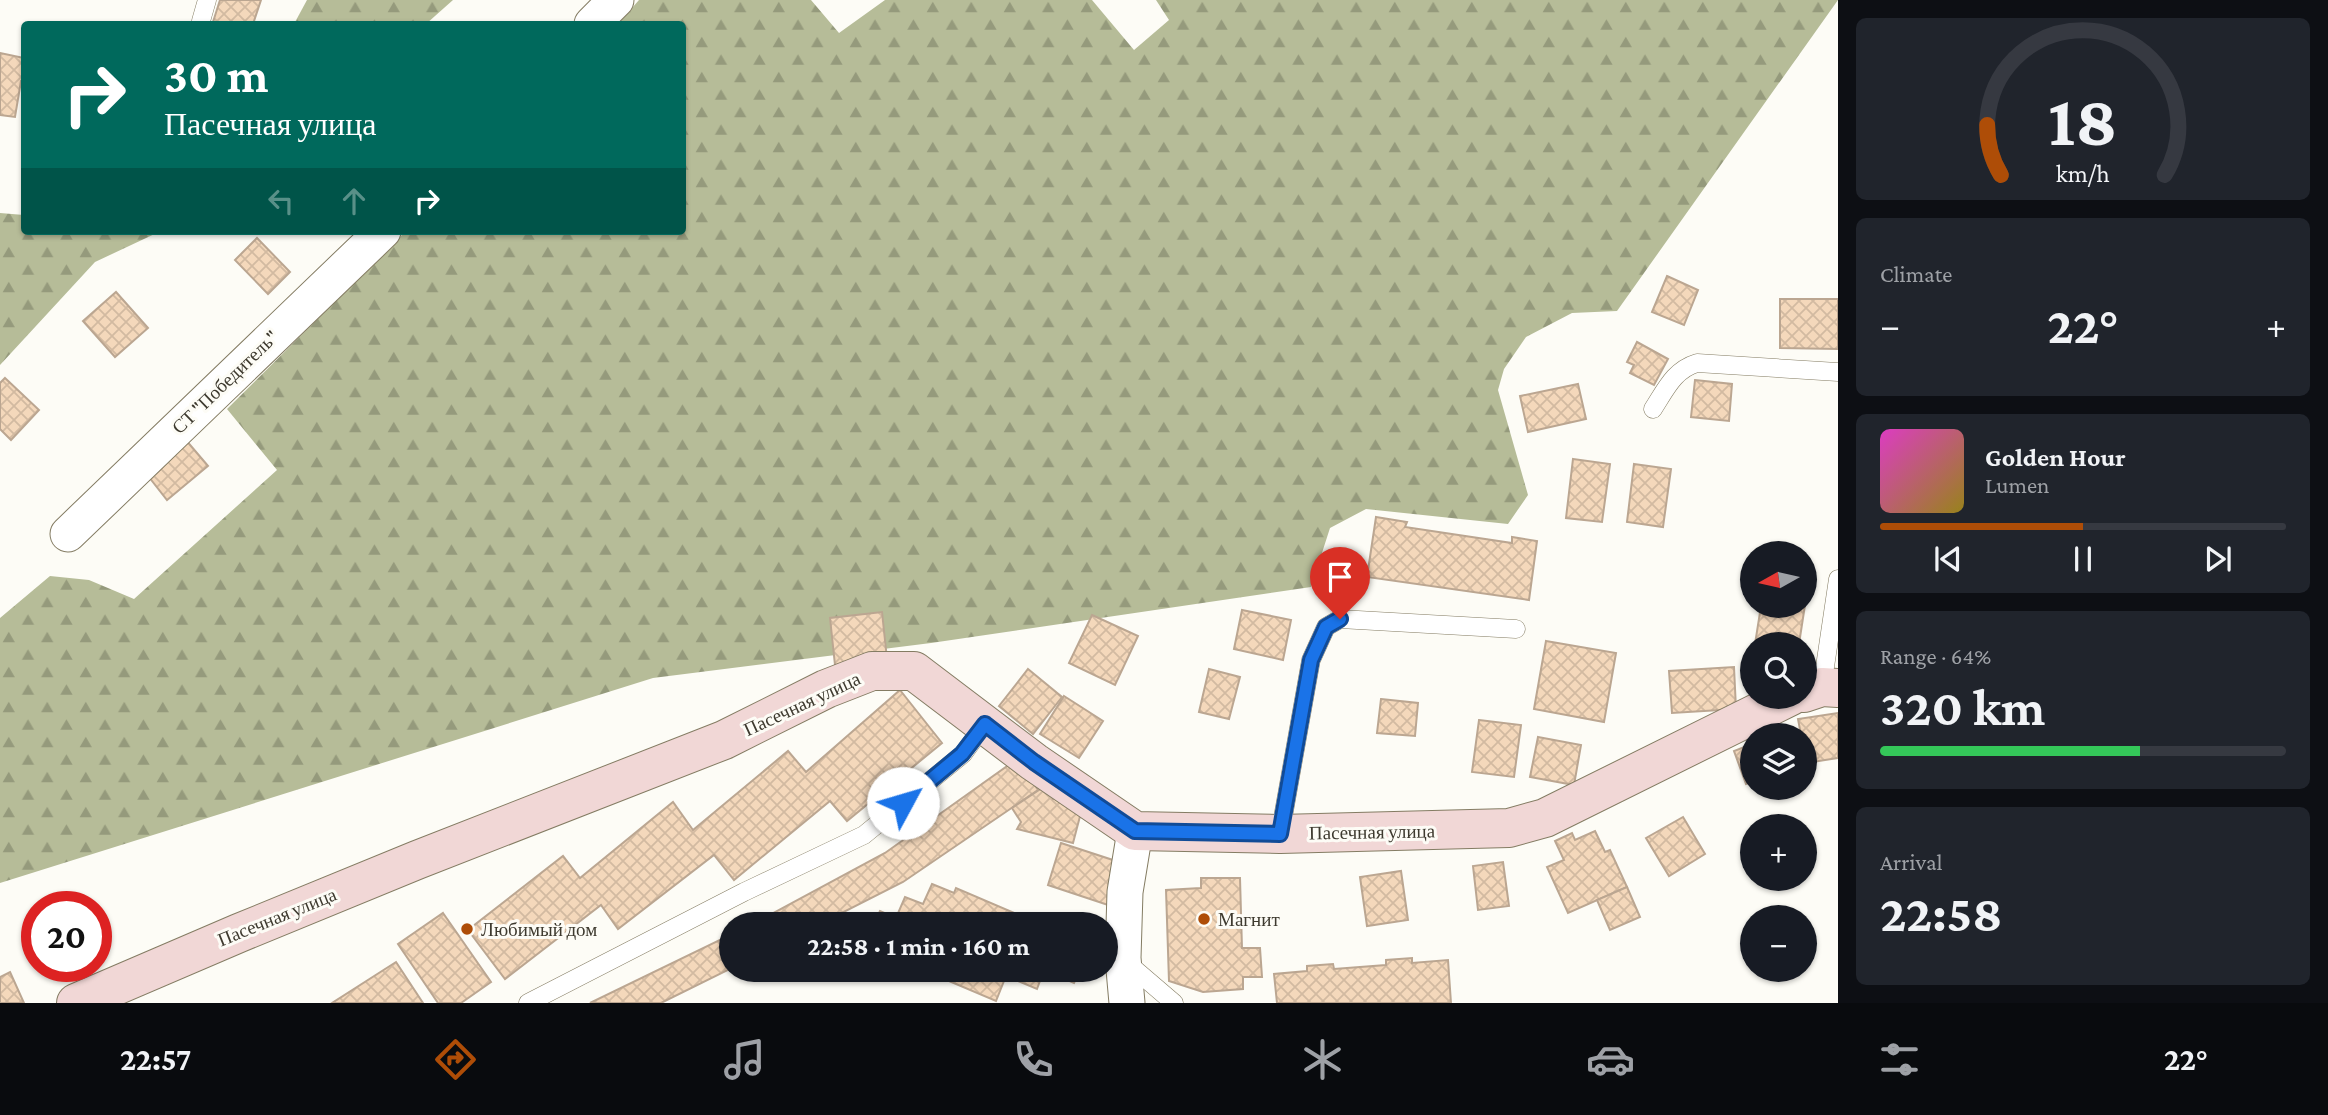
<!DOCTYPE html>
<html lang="en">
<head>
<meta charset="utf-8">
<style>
	body { margin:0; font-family:"Crimson Pro",serif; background:#20242c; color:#f1f3f6; height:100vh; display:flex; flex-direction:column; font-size:26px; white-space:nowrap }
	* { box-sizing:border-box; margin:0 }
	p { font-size:23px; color:#9ea1a6 }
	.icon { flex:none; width:38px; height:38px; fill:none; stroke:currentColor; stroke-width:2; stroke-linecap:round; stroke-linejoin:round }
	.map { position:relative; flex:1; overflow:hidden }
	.panel { display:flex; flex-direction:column; gap:18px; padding:18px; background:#0d0f14; width:490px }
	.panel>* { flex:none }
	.banner { position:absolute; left:21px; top:21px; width:665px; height:214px; border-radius:7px; box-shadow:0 2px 5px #0004; background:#00695c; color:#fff; overflow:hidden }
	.needle { width:46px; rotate:262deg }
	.fabs { position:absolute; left:1740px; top:541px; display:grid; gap:14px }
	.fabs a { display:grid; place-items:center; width:77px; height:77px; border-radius:50%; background:#171b24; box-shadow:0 2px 5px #0004; font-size:35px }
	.speed { position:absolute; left:21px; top:891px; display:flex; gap:14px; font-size:35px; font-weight:700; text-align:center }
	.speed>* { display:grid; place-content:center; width:91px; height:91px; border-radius:50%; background:#171b24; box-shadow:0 2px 5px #0004; line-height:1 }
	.speed .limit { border:10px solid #d22; background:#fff; color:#111 }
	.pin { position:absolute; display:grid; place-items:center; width:60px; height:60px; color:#fff; margin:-72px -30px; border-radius:50% 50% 50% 0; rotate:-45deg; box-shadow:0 0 7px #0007 }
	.pin .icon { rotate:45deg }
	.me { position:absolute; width:77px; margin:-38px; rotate:51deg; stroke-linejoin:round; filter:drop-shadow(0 0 5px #0008) }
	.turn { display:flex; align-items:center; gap:24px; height:147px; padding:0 28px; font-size:32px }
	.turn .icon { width:91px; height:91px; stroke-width:2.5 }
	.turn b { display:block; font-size:49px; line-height:60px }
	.lanes { display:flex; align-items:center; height:66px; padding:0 28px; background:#0003; justify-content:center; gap:35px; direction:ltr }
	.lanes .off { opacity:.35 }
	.big { font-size:52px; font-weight:700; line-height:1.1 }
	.panel .widget { flex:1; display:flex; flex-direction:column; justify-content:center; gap:10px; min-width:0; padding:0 24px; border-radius:10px; background:#20242c }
	.panel .dial { align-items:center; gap:0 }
	.dial svg { height:182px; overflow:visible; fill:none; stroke:#363941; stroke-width:7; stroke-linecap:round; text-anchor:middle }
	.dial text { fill:#f1f3f6; stroke:none }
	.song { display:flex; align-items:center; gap:21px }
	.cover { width:84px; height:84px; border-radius:10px; background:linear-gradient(135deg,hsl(310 70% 55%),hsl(50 70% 35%)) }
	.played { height:7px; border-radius:4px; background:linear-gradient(90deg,#ae4d07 50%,#363941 50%) }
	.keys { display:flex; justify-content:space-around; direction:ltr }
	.heat { display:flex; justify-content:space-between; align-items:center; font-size:38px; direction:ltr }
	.charge { height:10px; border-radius:5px; background:linear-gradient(90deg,#34c759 64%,#363941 0) }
	.trip { position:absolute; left:719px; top:912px; width:399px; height:70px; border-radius:35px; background:#171b24; box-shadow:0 2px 5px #0004; font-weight:700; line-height:70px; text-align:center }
	.tabs { display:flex; height:112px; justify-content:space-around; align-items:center; background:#090b0e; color:#9ea1a6 }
	.tabs .icon { width:49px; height:49px }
	.tabs .selected { color:#ae4d07 }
	.tabs b { font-size:32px; color:#f1f3f6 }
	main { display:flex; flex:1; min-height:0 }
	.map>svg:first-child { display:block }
	.forest { fill:url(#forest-firs) }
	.building { fill:url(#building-cross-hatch); stroke:#bba691; stroke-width:2 }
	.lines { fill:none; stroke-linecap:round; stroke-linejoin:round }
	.lane-casing { stroke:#847c63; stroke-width:19 }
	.street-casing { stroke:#847c63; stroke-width:37 }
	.secondary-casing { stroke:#847c63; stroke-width:40 }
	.lane { stroke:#fff; stroke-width:18 }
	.street { stroke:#fff; stroke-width:35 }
	.secondary { stroke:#f1d7d6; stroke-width:38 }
	.route-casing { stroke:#114b97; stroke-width:18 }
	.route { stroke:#1a73e8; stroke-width:12 }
	.poi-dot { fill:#ae4d07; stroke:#fdfcf6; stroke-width:2.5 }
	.labels { text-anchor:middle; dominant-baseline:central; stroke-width:6; stroke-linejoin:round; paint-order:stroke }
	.street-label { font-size:19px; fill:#3e3a2f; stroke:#fdfcf6 }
	.poi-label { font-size:19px; fill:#3e3a2f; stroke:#fdfcf6; text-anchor:start }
</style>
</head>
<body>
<main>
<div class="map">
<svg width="1838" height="1003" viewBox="0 0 1838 1003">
	<defs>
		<pattern id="forest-firs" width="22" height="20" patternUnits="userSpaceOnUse" patternTransform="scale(1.75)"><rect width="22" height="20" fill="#b6bc98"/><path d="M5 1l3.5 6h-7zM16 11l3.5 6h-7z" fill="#959a7c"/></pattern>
		<pattern id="building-cross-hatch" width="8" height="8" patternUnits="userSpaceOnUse" patternTransform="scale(1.75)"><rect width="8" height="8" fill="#f4d8bb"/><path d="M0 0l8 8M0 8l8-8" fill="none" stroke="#d2baa1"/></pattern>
	</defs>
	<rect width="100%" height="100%" fill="#fdfcf6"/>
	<g class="forest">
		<polygon points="307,0 453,0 426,24 294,24"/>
		<polygon points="639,0 811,0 839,33 885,0 1092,0 1134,50 1169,20 1156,0 1838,0 1617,311 1572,313 1526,337 1504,369 1498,390 1528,495 1508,524 1366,509 1330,528 1311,587 931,643 653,678 0,883 0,618 50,576 89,580 134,599 277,470 227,409 406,231 682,231 682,24 618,24"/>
		<polygon points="0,213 24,215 24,231 161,231 95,262 0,365"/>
	</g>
	<g class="building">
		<polygon points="220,0 261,0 253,24 213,22"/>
		<polygon points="0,53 24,58 24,82 21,81 15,117 0,115"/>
		<polygon points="257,238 290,272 268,294 235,260"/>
		<polygon points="1667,276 1698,290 1684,325 1652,312"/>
		<polygon points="116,292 148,328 115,357 83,321"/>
		<polygon points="1780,299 1838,299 1838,349 1780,348"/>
		<polygon points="1637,342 1668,359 1654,385 1630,373 1634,365 1627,362"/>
		<polygon points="5,378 39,410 11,440 0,429 0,383"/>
		<polygon points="1695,380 1732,384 1729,421 1691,417"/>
		<polygon points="1578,384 1586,419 1528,432 1520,396"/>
		<polygon points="185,439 208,466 167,500 145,472"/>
		<polygon points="1573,459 1610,464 1602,522 1566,518"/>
		<polygon points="1634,464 1671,469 1663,527 1627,522"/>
		<polygon points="1376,517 1407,522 1405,527 1512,543 1512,537 1537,541 1529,600 1367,577"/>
		<polygon points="1805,605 1799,644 1755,644 1761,606"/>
		<polygon points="1242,610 1291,620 1283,660 1234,649"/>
		<polygon points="882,612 887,659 835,665 830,618"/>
		<polygon points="1092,615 1138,636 1115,685 1069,663"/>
		<polygon points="1546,641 1616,653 1604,722 1534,709"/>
		<polygon points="1734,667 1736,709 1672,713 1669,671"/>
		<polygon points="1028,669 1062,697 1033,734 999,706"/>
		<polygon points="1209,669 1240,677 1229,719 1199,712"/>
		<polygon points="900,690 942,743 847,821 830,801 734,880 714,855 618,929 601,905 505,979 468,930 563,856 580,878 673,802 693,830 788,751 806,772"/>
		<polygon points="1064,696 1103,721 1079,758 1040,734"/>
		<polygon points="1381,699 1418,703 1415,736 1377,733"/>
		<polygon points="1838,713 1838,758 1806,763 1804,735 1801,735 1798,719"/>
		<polygon points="1479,720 1521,725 1514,777 1472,772"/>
		<polygon points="1538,737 1581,745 1574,785 1530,777"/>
		<polygon points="1752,744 1752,782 1746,784 1734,751"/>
		<polygon points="1017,759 1038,790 903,882 820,924 753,924 885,853"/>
		<polygon points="1045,786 1053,799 1060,795 1084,801 1073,843 1017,829 1021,822 1012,808"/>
		<polygon points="1683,817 1705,854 1669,876 1646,838"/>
		<polygon points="1595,831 1605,852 1610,850 1627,887 1568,913 1547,867 1564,860 1555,841 1572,833 1575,840"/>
		<polygon points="1061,843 1122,863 1108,905 1048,885"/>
		<polygon points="1503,862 1509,906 1478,910 1473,866"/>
		<polygon points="1401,871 1408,920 1367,926 1360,877"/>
		<polygon points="1201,878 1240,878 1242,948 1260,948 1262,977 1243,977 1243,989 1203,992 1169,981 1166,890 1201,888"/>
		<polygon points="932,884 954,893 956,888 1040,924 874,923 880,911 896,918 905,897 923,904"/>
		<polygon points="1627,887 1640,917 1610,930 1597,900"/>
		<polygon points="443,913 491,982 461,1003 438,1003 398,944"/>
		<polygon points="732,934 732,968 661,1003 590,1003"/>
		<polygon points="1412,958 1412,963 1448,960 1451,1003 1277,1003 1274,974 1307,971 1307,966 1333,964 1334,969 1386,965 1386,960"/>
		<polygon points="396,962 423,1003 332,1003"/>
		<polygon points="923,970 1080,970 1074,983 1044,970 1037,989 1006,976 996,1001"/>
		<polygon points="10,972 24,1003 0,1003 0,977"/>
	</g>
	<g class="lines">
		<defs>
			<g id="lane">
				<polyline points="201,21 207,0"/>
				<path d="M1653,409C1666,389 1674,370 1697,363L1838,372"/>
				<polyline points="1822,687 1838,579"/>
				<polyline points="1280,834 1311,660 1326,627 1340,619 1516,629"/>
				<polyline points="1125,961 1174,1003"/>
				<polyline points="528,1003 744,892 864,835 963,754 985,724"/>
			</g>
			<g id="street">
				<polyline points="592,24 616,0"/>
				<polyline points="68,534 383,231"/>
				<polyline points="1127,1003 1123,958 1125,892 1135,831"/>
			</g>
			<g id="secondary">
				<polyline points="1804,693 1822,687 1838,688"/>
				<polyline points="76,1003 239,933 417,860 724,740 826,689 872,671 914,671 1034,762 1135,831 1280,834 1509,828 1545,818 1791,696"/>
			</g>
		</defs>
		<use href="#lane" class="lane-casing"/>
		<use href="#street" class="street-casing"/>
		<use href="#secondary" class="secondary-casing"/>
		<use href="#lane" class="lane"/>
		<use href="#street" class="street"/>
		<use href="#secondary" class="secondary"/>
	</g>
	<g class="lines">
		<defs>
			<polyline id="route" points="903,803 962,754 985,724 1034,762 1135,831 1280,834 1311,660 1326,627 1340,619"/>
		</defs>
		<use href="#route" class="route-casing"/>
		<use href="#route" class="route"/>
	</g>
	<g class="poi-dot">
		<circle cx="1204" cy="919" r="7"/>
		<circle cx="467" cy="929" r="7"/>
	</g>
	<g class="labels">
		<g class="street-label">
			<text transform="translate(225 382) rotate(-44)">СТ "Победитель"</text>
			<text transform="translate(802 704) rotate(-25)">Пасечная улица</text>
			<text transform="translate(1372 832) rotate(-1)">Пасечная улица</text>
			<text transform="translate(277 917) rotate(-22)">Пасечная улица</text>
		</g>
		<g class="poi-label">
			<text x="1218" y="919">Магнит</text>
			<text x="481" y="929">Любимый дом</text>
		</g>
	</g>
</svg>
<div class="fabs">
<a><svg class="needle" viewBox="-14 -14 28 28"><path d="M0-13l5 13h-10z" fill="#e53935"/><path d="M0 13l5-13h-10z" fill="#9ea1a6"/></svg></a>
<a><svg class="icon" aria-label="search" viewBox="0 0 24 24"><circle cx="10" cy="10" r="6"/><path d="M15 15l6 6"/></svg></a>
<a><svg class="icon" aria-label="layers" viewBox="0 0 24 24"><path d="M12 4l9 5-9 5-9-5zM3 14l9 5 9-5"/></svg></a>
<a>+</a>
<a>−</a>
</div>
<div class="speed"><div class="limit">20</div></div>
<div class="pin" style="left:1340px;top:619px;background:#d93025"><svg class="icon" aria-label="arrive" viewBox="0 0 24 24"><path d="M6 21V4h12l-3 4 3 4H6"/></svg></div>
<svg class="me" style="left:903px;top:803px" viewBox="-20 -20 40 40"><circle r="19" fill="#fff"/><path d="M0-13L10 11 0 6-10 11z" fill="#1a73e8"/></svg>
<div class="trip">22:58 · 1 min · 160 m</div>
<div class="banner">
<div class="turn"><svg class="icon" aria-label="right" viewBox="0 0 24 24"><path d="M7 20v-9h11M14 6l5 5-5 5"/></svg><div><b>30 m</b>Пасечная улица</div></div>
<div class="lanes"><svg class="icon off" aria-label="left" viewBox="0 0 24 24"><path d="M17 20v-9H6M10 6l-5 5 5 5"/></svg><svg class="icon off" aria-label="ahead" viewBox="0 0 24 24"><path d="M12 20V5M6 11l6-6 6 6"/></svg><svg class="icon" aria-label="right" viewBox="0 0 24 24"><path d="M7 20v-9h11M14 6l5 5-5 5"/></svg></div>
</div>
</div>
<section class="panel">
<div class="widget dial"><svg viewBox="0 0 100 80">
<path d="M14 69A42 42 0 1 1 86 69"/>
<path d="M14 69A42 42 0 0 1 8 47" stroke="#ae4d07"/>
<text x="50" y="56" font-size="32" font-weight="700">18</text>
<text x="50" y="72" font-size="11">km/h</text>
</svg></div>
<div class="widget"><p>Climate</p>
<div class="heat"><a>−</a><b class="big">22°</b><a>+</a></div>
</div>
<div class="widget">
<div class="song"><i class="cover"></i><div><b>Golden Hour</b><p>Lumen</p></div></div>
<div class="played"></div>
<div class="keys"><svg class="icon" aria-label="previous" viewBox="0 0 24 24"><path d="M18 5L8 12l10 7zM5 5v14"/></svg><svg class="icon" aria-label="pause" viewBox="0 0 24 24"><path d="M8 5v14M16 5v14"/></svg><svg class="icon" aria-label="next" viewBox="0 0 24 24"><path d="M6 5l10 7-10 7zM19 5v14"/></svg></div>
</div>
<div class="widget"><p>Range · 64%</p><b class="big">320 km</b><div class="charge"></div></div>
<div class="widget"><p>Arrival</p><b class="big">22:58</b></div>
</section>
</main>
<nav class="tabs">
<b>22:57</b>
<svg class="icon selected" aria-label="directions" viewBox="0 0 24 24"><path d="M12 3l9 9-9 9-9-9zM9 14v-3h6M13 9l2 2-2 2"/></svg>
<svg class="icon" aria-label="music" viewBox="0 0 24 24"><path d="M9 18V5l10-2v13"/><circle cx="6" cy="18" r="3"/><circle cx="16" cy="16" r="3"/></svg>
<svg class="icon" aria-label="phone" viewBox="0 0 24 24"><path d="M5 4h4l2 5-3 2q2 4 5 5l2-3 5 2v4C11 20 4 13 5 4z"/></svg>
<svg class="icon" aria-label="climate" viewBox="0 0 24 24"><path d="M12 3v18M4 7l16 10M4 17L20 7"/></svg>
<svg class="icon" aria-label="car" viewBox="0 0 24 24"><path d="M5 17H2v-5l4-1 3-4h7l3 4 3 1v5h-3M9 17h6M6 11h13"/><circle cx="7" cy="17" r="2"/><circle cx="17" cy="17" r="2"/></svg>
<svg class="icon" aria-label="filters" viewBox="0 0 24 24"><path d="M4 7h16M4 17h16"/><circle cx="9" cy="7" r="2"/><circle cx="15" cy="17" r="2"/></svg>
<b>22°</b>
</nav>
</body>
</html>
